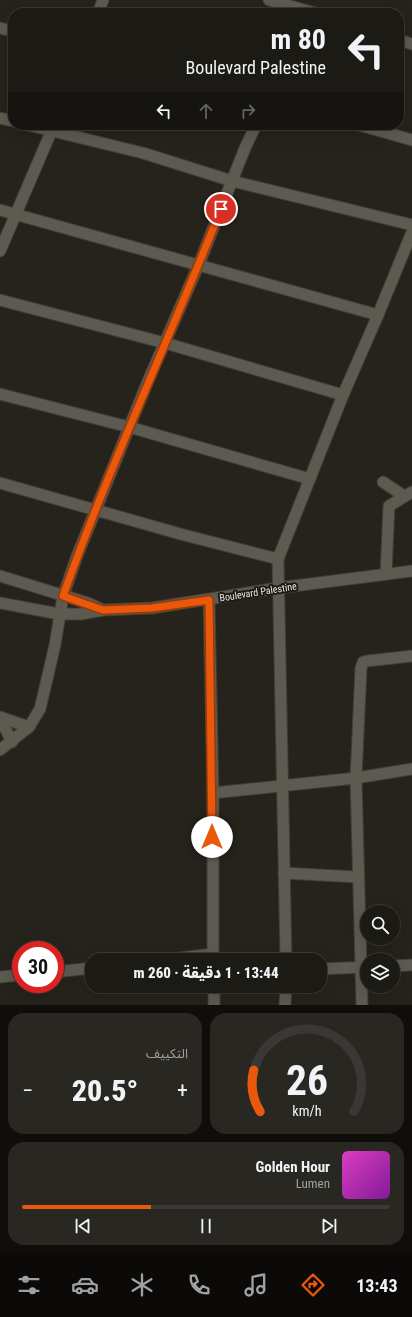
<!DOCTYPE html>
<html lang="ar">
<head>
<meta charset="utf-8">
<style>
	body { margin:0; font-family:"Roboto Condensed","Noto Sans Arabic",sans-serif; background:#292722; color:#f1f3f6; direction:rtl; height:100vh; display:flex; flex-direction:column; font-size:15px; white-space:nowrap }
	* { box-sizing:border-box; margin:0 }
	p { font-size:13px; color:#a0a1a0 }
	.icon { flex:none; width:22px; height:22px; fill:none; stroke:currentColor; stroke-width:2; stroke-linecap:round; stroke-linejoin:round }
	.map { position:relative; height:1005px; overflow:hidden; direction:ltr }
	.panel { display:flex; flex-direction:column; gap:8px; padding:8px; background:#0f0e0b; flex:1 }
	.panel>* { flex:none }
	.top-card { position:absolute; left:8px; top:8px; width:396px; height:122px; border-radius:16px; box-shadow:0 4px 16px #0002,0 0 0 1px #3a3834; direction:rtl; background:#1c1a14; color:#f1f3f6; overflow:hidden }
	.buttons { position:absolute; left:360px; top:905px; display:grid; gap:8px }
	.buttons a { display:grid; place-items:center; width:40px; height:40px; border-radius:50%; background:#1c1a14; box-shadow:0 4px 16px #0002,0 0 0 1px #3a3834; font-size:20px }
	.speed { position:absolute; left:12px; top:941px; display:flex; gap:8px; font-size:20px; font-weight:700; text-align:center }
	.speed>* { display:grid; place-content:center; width:52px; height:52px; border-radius:50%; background:#1c1a14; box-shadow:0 4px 16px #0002,0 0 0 1px #3a3834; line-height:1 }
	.speed .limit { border:6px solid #d22; background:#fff; color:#111 }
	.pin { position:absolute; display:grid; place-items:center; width:34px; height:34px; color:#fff; margin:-17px; border:2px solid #fff; border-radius:50%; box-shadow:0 1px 4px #0007 }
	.me { position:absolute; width:44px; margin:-22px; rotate:0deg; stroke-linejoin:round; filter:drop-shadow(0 0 3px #0008) }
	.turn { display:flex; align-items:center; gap:14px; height:84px; padding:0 12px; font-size:18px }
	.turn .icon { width:52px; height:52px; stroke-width:2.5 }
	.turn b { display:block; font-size:28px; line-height:34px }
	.lanes { display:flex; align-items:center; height:38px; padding:0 12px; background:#0003; justify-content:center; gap:20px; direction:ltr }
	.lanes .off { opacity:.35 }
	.big { font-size:30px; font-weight:800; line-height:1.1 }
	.panel .tile { flex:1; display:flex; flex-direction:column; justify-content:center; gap:6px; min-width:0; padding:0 14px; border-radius:16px; background:#292722 }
	.panel .dial { align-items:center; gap:0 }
	.dial svg { height:104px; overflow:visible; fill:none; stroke:#3a3834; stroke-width:7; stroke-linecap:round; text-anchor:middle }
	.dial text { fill:#f1f3f6; stroke:none }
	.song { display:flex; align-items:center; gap:12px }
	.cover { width:48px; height:48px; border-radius:6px; background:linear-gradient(135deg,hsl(310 70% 55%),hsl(290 70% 35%)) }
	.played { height:4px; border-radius:2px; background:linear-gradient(90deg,#ea580c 35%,#3a3834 35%) }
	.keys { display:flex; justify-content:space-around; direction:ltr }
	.heat { display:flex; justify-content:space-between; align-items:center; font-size:22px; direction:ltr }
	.panel .tiles { flex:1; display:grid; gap:8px; grid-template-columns:1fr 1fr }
	.tile:last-child { grid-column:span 2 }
	.trip { position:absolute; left:85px; top:953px; width:242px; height:40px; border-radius:16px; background:#1c1a14; box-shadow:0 4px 16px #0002,0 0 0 1px #3a3834; font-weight:800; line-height:40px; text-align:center; direction:rtl }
	.tabs { display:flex; height:64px; justify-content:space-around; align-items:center; background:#0b0a08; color:#a0a1a0 }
	.tabs .icon { width:28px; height:28px }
	.tabs .current { color:#ea580c }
	.tabs b { font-size:18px; color:#f1f3f6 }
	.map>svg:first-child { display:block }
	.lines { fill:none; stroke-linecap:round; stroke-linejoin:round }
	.minor-casing { stroke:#3e3d37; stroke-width:13 }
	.tertiary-casing { stroke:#3e3d37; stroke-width:13 }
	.minor { stroke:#5c5a51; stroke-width:11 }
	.tertiary { stroke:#5c5a51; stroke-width:11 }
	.route-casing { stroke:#983908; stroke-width:10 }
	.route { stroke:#ea580c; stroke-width:7 }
	.labels { text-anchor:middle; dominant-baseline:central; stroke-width:4; stroke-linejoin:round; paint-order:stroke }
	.street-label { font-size:10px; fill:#eae9e3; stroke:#1c1a12 }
</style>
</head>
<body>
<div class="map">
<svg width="412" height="1005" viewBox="0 0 412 1005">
	<rect width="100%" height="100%" fill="#25231b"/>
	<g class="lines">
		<defs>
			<g id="minor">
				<polyline points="269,0 315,13"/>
				<polyline points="98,13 103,0"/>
				<polyline points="0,28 13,31"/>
				<polyline points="399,40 412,44"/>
				<polyline points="0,118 13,121"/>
				<polyline points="28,125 143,153 232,181 412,225"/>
				<polyline points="359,125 412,140"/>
				<polyline points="0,210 378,315"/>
				<polyline points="0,251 54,125"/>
				<polyline points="0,300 165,343 343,395"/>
				<polyline points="0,394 129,427 310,479"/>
				<polyline points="383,482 404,496"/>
				<polyline points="0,483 184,535 278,559"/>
				<polyline points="386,574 389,506 412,492"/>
				<polyline points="209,600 213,793 213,960"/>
				<polyline points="0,717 29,727"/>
				<polyline points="0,718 12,742"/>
				<polyline points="0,750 29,727 40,709 55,645 63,596 77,556 148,381 199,264 245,148 256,125"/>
				<polyline points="213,793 356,778 412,769"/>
				<polyline points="284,873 357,877"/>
				<polyline points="163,960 213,954"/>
				<polyline points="286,960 278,559 343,395 378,315 412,232"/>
				<polyline points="393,966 412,965"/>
				<polyline points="320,969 367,967"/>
				<polyline points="55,972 92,968"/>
				<polyline points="0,977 21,975"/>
				<polyline points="214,986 214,1005"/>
				<polyline points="285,1005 286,986"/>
				<polyline points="362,1005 356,778 361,668 363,662 367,661 412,656"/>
			</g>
			<g id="tertiary">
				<polyline points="0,576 88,603 103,610"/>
				<polyline points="0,603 59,614 81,614 103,610 152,608 278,588 412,571"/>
			</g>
		</defs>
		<use href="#minor" class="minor-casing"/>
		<use href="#tertiary" class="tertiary-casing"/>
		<use href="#minor" class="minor"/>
		<use href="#tertiary" class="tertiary"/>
	</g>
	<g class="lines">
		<defs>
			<path id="route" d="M212,837L209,600L152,608L103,610L63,596C110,464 170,338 221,209"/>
		</defs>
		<use href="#route" class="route-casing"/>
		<use href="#route" class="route"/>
	</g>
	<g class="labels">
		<g class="street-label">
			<text transform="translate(258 592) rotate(-9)">Boulevard Palestine</text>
		</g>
	</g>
</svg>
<div class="buttons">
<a><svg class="icon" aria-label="search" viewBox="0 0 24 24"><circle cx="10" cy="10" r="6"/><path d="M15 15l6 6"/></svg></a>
<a><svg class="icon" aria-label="layers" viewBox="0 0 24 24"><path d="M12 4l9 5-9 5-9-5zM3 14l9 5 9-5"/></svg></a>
</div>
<div class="speed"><div class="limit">30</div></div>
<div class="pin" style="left:221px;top:209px;background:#d93025"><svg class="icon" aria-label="arrive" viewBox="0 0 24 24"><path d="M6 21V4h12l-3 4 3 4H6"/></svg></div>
<svg class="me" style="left:212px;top:837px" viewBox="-20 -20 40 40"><circle r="19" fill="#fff"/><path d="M0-13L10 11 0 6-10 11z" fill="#ea580c"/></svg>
<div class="trip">13:44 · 1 دقيقة · 260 m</div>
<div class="top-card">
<div class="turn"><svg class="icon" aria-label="left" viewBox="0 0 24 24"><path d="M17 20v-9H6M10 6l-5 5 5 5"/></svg><div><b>80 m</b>Boulevard Palestine</div></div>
<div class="lanes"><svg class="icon" aria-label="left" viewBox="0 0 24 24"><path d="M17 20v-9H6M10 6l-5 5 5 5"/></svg><svg class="icon off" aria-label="ahead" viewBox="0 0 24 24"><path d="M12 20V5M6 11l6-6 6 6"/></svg><svg class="icon off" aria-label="right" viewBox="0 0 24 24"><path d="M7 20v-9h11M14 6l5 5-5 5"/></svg></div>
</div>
</div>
<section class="panel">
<div class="tiles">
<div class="tile dial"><svg viewBox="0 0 100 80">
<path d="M14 69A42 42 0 1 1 86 69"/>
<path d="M14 69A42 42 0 0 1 9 37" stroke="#ea580c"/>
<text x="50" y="56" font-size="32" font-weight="700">26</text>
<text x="50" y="72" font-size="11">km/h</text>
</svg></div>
<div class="tile"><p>التكييف</p>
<div class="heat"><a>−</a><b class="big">20.5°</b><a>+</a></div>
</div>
<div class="tile">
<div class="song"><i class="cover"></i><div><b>Golden Hour</b><p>Lumen</p></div></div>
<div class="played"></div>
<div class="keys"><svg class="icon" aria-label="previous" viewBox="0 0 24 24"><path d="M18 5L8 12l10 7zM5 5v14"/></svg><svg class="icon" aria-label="pause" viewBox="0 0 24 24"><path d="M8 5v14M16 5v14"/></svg><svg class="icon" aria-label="next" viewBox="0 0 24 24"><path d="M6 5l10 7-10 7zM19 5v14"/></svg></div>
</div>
</div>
</section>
<nav class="tabs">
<b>13:43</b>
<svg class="icon current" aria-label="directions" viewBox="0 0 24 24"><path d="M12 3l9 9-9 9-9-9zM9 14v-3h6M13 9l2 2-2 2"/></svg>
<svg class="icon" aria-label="music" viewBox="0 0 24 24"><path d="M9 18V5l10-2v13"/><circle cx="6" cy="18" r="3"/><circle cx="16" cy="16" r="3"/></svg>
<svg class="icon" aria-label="phone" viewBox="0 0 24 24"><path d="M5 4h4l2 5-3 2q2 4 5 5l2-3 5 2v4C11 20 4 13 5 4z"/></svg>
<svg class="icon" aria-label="climate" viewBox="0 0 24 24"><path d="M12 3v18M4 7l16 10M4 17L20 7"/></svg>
<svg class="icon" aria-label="car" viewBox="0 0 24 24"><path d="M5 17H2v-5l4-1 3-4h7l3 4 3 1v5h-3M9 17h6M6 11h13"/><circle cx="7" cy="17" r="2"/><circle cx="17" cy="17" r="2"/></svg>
<svg class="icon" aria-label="filters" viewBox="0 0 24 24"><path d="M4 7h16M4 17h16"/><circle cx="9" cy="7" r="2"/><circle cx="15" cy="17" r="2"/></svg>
</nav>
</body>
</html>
